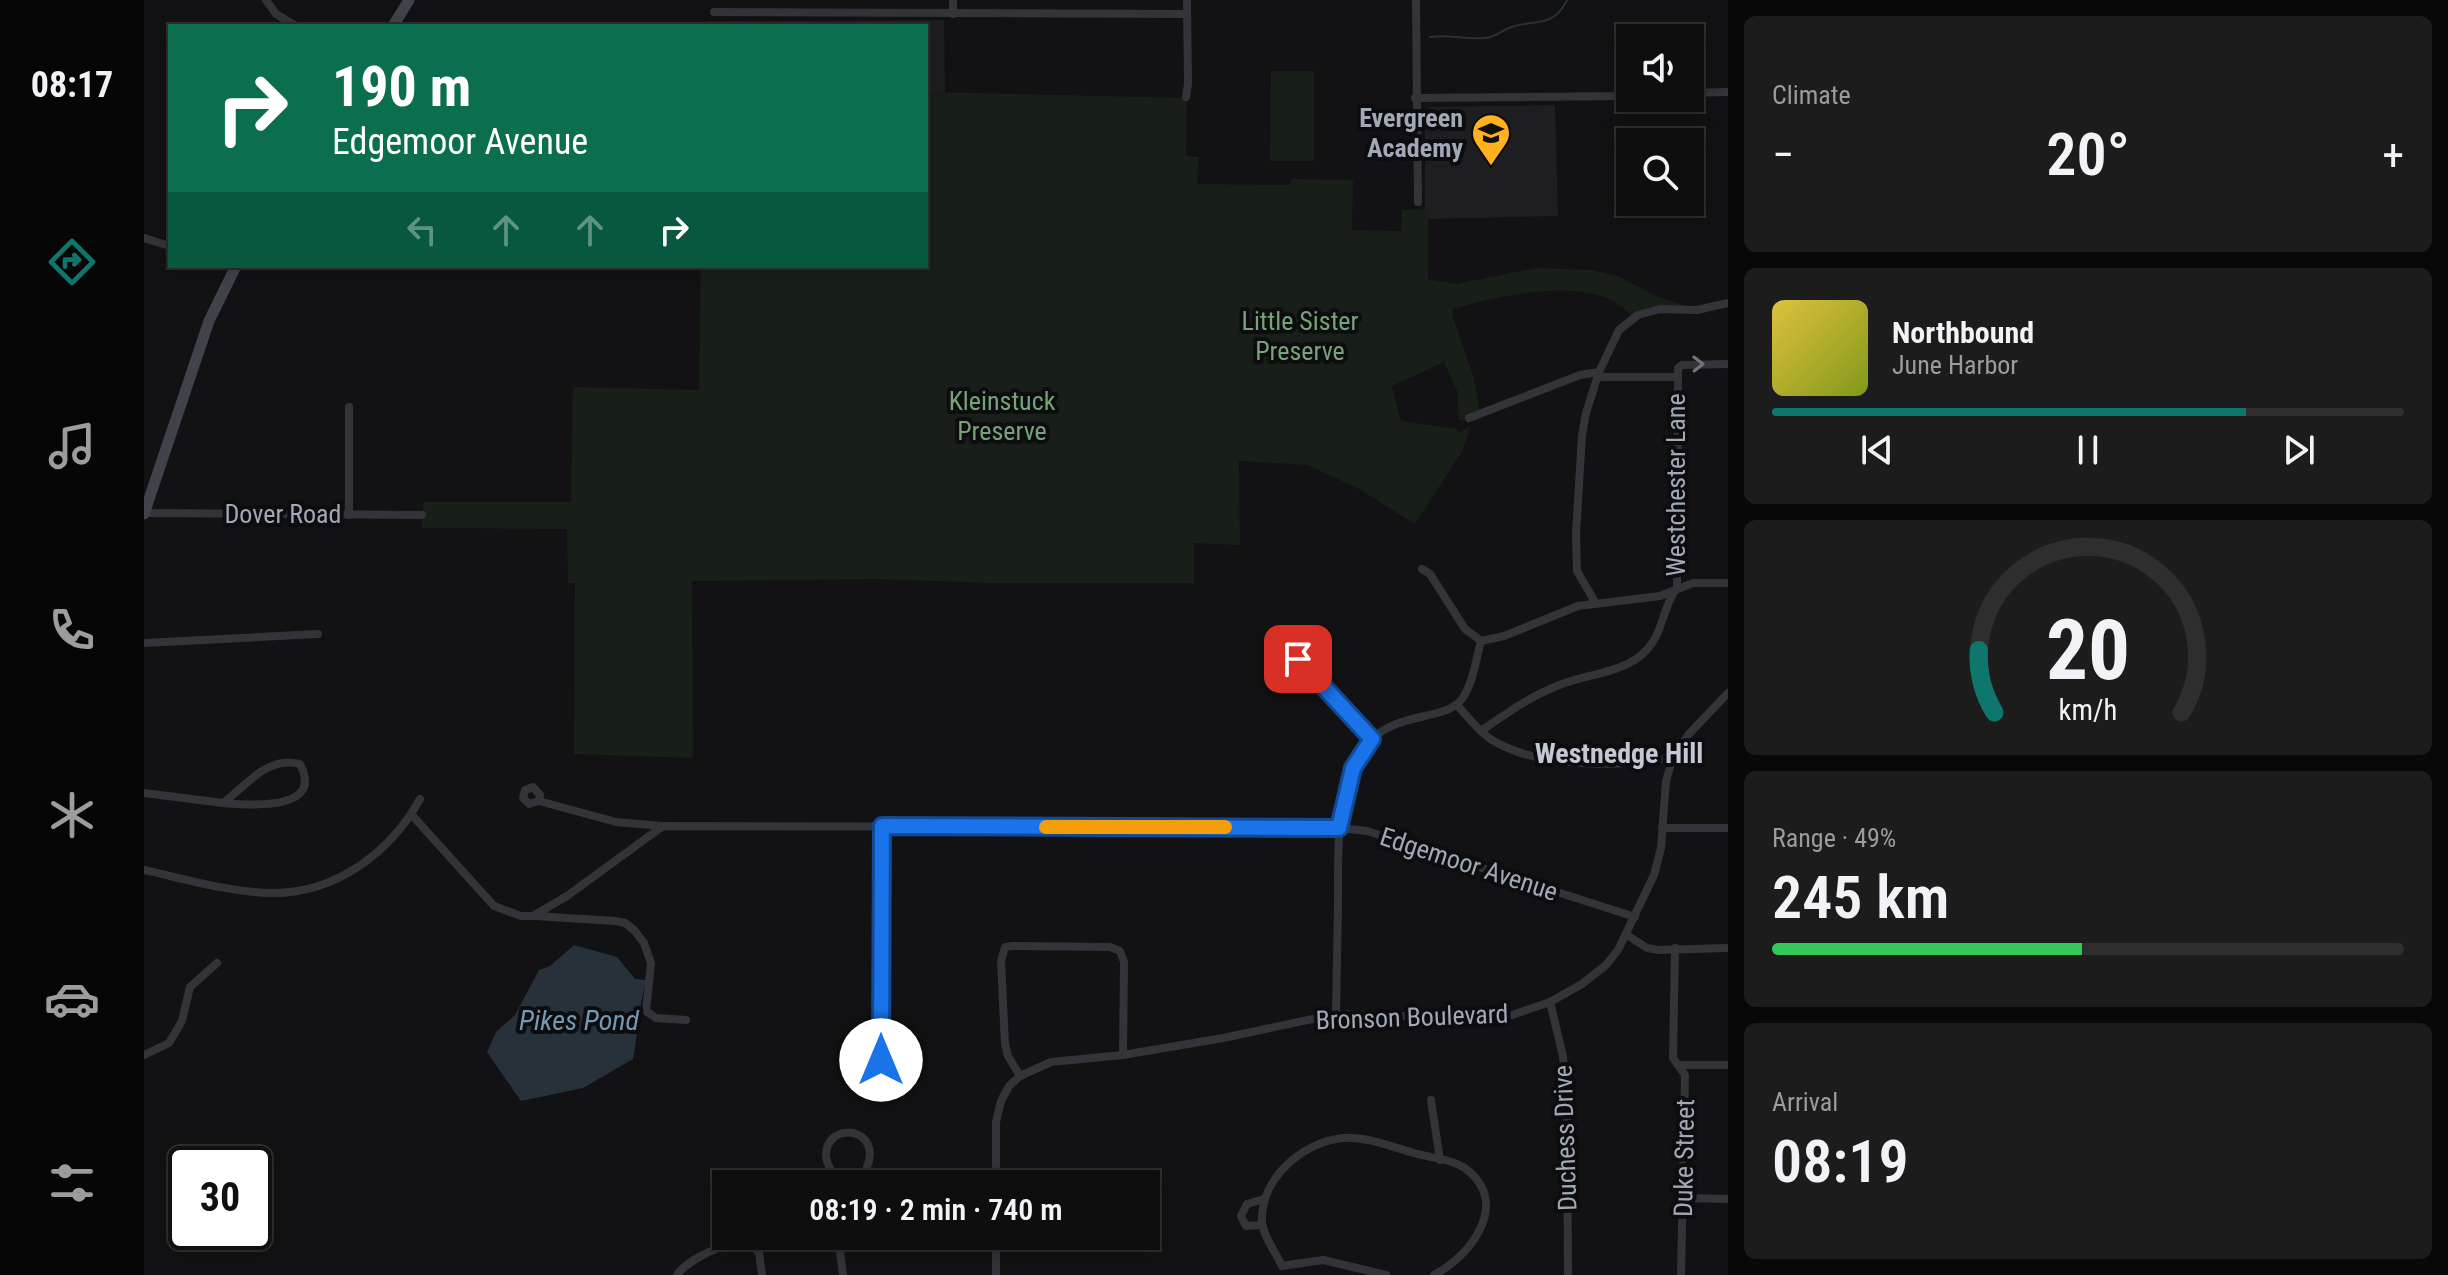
<!DOCTYPE html>
<html lang="en">
<head>
<meta charset="utf-8">
<style>
	body { margin:0; font-family:"Roboto Condensed",sans-serif; background:#1c1c1d; color:#f1f3f6; height:100vh; display:flex; flex-direction:column; font-size:30px; white-space:nowrap }
	* { box-sizing:border-box; margin:0 }
	p { font-size:26px; color:#9b9c9e }
	.icon { flex:none; width:44px; height:44px; fill:none; stroke:currentColor; stroke-width:2; stroke-linecap:round; stroke-linejoin:round }
	.map { position:relative; flex:1; overflow:hidden }
	.sheet { display:flex; flex-direction:column; gap:16px; padding:16px; background:#080808; width:720px }
	.sheet>* { flex:none }
	.top-card { position:absolute; left:24px; top:24px; width:760px; height:244px; border-radius:0px; box-shadow:0 4px 20px #0003,0 0 0 2px #2e2e2f; background:#0b6e4f; color:#fff; overflow:hidden }
	.buttons { position:absolute; left:1472px; top:24px; display:grid; gap:16px }
	.buttons a { display:grid; place-items:center; width:88px; height:88px; border-radius:0px; background:#0e0e0f; box-shadow:0 4px 20px #0003,0 0 0 2px #2e2e2f; font-size:40px }
	.speed { position:absolute; left:24px; top:1146px; display:flex; gap:16px; font-size:40px; font-weight:700; text-align:center }
	.speed>* { display:grid; place-content:center; width:104px; height:104px; border-radius:50%; background:#0e0e0f; box-shadow:0 4px 20px #0003,0 0 0 2px #2e2e2f; line-height:1 }
	.speed .limit { border:4px solid #111; border-radius:12px; background:#fff; color:#111 }
	.pin { position:absolute; display:grid; place-items:center; width:68px; height:68px; color:#fff; margin:-34px; border-radius:16px; box-shadow:0 4px 12px #0006 }
	.me { position:absolute; width:88px; margin:-44px; rotate:0deg; stroke-linejoin:round; filter:drop-shadow(0 0 6px #0008) }
	.turn { display:flex; align-items:center; gap:28px; height:168px; padding:0 32px; font-size:36px }
	.turn .icon { width:104px; height:104px; stroke-width:2.5 }
	.turn b { display:block; font-size:56px; line-height:68px }
	.lanes { display:flex; align-items:center; height:76px; padding:0 32px; background:#0003; justify-content:center; gap:40px; direction:ltr }
	.lanes .off { opacity:.35 }
	.big { font-size:60px; font-weight:600; line-height:1.1 }
	.sheet .card { flex:1; display:flex; flex-direction:column; justify-content:center; gap:12px; min-width:0; padding:0 28px; border-radius:12px; background:#1c1c1d }
	.sheet .dial { align-items:center; gap:0 }
	.dial svg { height:208px; overflow:visible; fill:none; stroke:#2e2e2f; stroke-width:7; stroke-linecap:round; text-anchor:middle }
	.dial text { fill:#f1f3f6; stroke:none }
	.song { display:flex; align-items:center; gap:24px }
	.cover { width:96px; height:96px; border-radius:12px; background:linear-gradient(135deg,hsl(50 70% 55%),hsl(70 70% 35%)) }
	.played { height:8px; border-radius:4px; background:linear-gradient(90deg,#0f766e 75%,#2e2e2f 75%) }
	.keys { display:flex; justify-content:space-around; direction:ltr }
	.heat { display:flex; justify-content:space-between; align-items:center; font-size:44px; direction:ltr }
	.charge { height:12px; border-radius:6px; background:linear-gradient(90deg,#34c759 49%,#2e2e2f 0) }
	.trip { position:absolute; left:568px; top:1170px; width:448px; height:80px; border-radius:0px; background:#0e0e0f; box-shadow:0 4px 20px #0003,0 0 0 2px #2e2e2f; font-weight:600; line-height:80px; text-align:center }
	main { display:flex; flex:1; min-height:0 }
	.dock { display:flex; flex-direction:column; width:144px; justify-content:space-around; align-items:center; background:#060606; color:#9b9c9e }
	.dock .icon { width:56px; height:56px }
	.dock .current { color:#0f766e }
	.dock b { font-size:36px; color:#f1f3f6 }
	.map>svg:first-child { display:block }
	.built { fill:#1e1e21 }
	.green { fill:#181f19 }
	.water { fill:#273139 }
	.lines { fill:none; stroke-linecap:round; stroke-linejoin:round }
	.stream { stroke:#273139; stroke-width:2 }
	.street { stroke:#33343a; stroke-width:8 }
	.secondary { stroke:#41434a; stroke-width:11 }
	.oneway { stroke:#70747e }
	.route-casing { stroke:#114b97; stroke-width:20 }
	.route { stroke:#1a73e8; stroke-width:14 }
	.slow { stroke:#f59e0b; stroke-width:14 }
	.labels { text-anchor:middle; dominant-baseline:central; stroke-width:8; stroke-linejoin:round; paint-order:stroke }
	.poi-label { font-size:26px; font-weight:bold; fill:#a2a9b6; stroke:#0d0d0f; text-anchor:end }
	.park-label { font-size:26px; fill:#77a379; stroke:#0d0d0f }
	.street-label { font-size:26px; fill:#a2a9b6; stroke:#0d0d0f }
	.neighbourhood-label { font-size:28px; font-weight:bold; fill:#c4c8d2; stroke:#0d0d0f }
	.water-label { font-size:28px; font-style:italic; fill:#7598b5; stroke:#0d0d0f }
</style>
</head>
<body>
<main>
<nav class="dock">
<b>08:17</b>
<svg class="icon current" aria-label="directions" viewBox="0 0 24 24"><path d="M12 3l9 9-9 9-9-9zM9 14v-3h6M13 9l2 2-2 2"/></svg>
<svg class="icon" aria-label="music" viewBox="0 0 24 24"><path d="M9 18V5l10-2v13"/><circle cx="6" cy="18" r="3"/><circle cx="16" cy="16" r="3"/></svg>
<svg class="icon" aria-label="phone" viewBox="0 0 24 24"><path d="M5 4h4l2 5-3 2q2 4 5 5l2-3 5 2v4C11 20 4 13 5 4z"/></svg>
<svg class="icon" aria-label="climate" viewBox="0 0 24 24"><path d="M12 3v18M4 7l16 10M4 17L20 7"/></svg>
<svg class="icon" aria-label="car" viewBox="0 0 24 24"><path d="M5 17H2v-5l4-1 3-4h7l3 4 3 1v5h-3M9 17h6M6 11h13"/><circle cx="7" cy="17" r="2"/><circle cx="17" cy="17" r="2"/></svg>
<svg class="icon" aria-label="filters" viewBox="0 0 24 24"><path d="M4 7h16M4 17h16"/><circle cx="9" cy="7" r="2"/><circle cx="15" cy="17" r="2"/></svg>
</nav>
<div class="map">
<svg width="1584" height="1275" viewBox="0 0 1584 1275">
	<rect width="100%" height="100%" fill="#121214"/>
	<g class="built">
		<polygon points="800,20 801,92 782,92 782,26 561,26 563,21"/>
		<polygon points="1411,105 1414,216 1281,219 1281,118 1285,107"/>
	</g>
	<g class="green">
		<polygon points="1127,71 1170,71 1170,161 1126,161"/>
		<path d="M782,92L1043,98L1042,156L1055,157L1053,184L1146,185L1147,179L1209,180L1208,230L1257,231L1258,210L1284,209V279L1312,284L1392,268L1446,270L1474,276L1511,296L1537,304L1538,310L1489,317C1453,272 1357,295 1309,309L1308,315L1329,375L1336,413L1315,421L1313,391L1300,362L1248,386L1257,421L1313,429V433L1326,426L1319,450L1271,524L1215,489L1164,465L1095,461L1096,545L1050,543V583H847L732,579L548,581L549,758L430,754L431,583H424L423,529L278,528L279,502H427L429,387L555,390L557,266H782Z"/>
	</g>
	<path class="water" d="M430,945L473,957L491,979L502,980C495,1006 494,1033 489,1059L439,1088L377,1101L343,1052L352,1032L371,1015L395,970L406,966Z"/>
	<g class="lines">
		<path class="stream" d="M1286,37C1305,34 1323,40 1342,38C1351,37 1357,31 1365,28C1390,18 1408,30 1423,0"/>
		<g class="street">
			<polyline points="122,0 132,14 152,26"/>
			<polyline points="809,0 809,14"/>
			<polyline points="1272,0 1274,202"/>
			<polyline points="570,12 1043,14"/>
			<polyline points="1546,93 1584,92"/>
			<polyline points="1042,97 1044,84 1043,0"/>
			<polyline points="1271,98 1486,96"/>
			<polyline points="0,238 26,246"/>
			<polyline points="1453,377 1533,377"/>
			<polyline points="1325,418 1436,375 1455,372"/>
			<polyline points="0,513 278,515"/>
			<polyline points="205,515 205,407"/>
			<polyline points="1278,569 1286,574 1321,629 1337,641 1360,636 1434,606 1516,596 1549,583 1584,583"/>
			<polyline points="1451,602 1433,571 1432,534 1438,435 1442,413 1455,372 1475,330 1494,315 1516,309 1553,310 1584,303"/>
			<polyline points="1128,632 1143,645 1164,672 1228,739"/>
			<polyline points="0,643 174,634"/>
			<path d="M1313,705C1324,717 1334,731 1348,740C1396,769 1476,767 1529,757"/>
			<path d="M1337,731C1363,713 1388,695 1418,684C1442,675 1473,673 1495,657C1521,637 1516,610 1533,588L1534,368L1538,365L1584,364"/>
			<path d="M0,793L79,803C103,785 124,755 156,764C181,812 105,805 79,803"/>
			<polyline points="395,801 396,795 389,787 381,790 379,798 385,804 395,801 472,822 518,826"/>
			<polyline points="267,814 350,906 377,916 389,916 423,896 519,826 1195,828 1223,831 1491,917"/>
			<polyline points="1518,828 1584,828"/>
			<path d="M0,870C41,879 84,892 127,893C191,894 246,853 276,799"/>
			<polyline points="391,916 471,921 481,923 490,930 500,943 507,963 502,1011 512,1018 542,1020"/>
			<polyline points="1483,935 1503,948 1515,950 1584,948"/>
			<polyline points="1531,948 1529,1058 1541,1075 1537,1275"/>
			<polyline points="1406,1002 1419,1056 1423,1107 1424,1275"/>
			<path d="M1192,1014C1193,978 1193,941 1194,905C1195,852 1188,783 1226,741C1254,711 1302,721 1318,699C1329,684 1332,659 1337,641"/>
			<polyline points="0,1055 25,1043 38,1021 46,987 73,963"/>
			<polyline points="737,1060 738,826"/>
			<polyline points="1534,1065 1584,1065"/>
			<polyline points="876,1076 864,1056 861,1044 857,961 861,947 868,946 966,947 976,951 980,962 979,1055"/>
			<polyline points="1287,1100 1296,1160"/>
			<path d="M694,1184C690,1174 682,1166 682,1155C682,1126 724,1125 726,1153C726,1163 720,1175 717,1184"/>
			<polyline points="852,1184 852,1122 857,1101 865,1086 876,1076 907,1062 979,1055 1079,1038 1192,1014 1326,1018 1365,1016 1406,1002 1438,984 1462,965 1474,950 1510,875 1517,848 1522,781 1529,757 1545,734 1584,693"/>
			<polyline points="1540,1198 1584,1199"/>
			<polyline points="1118,1225 1102,1226 1097,1216 1103,1204 1120,1199"/>
			<polyline points="697,1236 696,1252 699,1275"/>
			<path d="M1138,1266C1132,1253 1119,1236 1118,1222C1116,1179 1158,1142 1199,1138C1222,1136 1248,1147 1270,1153C1286,1158 1309,1159 1322,1169C1367,1203 1327,1256 1290,1275"/>
			<polyline points="1138,1266 1179,1260 1242,1275"/>
			<path d="M533,1275C543,1260 586,1238 604,1244C608,1246 611,1249 615,1252L618,1275"/>
			<polyline points="852,1275 852,1236"/>
		</g>
		<g class="secondary">
			<polyline points="249,26 265,0"/>
			<polyline points="0,514 65,321 92,266"/>
		</g>
	</g>
	<defs><path id="oneway-chevron" d="M-2-3.5L2.5 0L-2 3.5" fill="none" stroke-width="1.6" stroke-linecap="round" stroke-linejoin="round" transform="scale(2)"/></defs>
	<use class="oneway" href="#oneway-chevron" transform="translate(1554 364) rotate(-1)"/>
	<g class="lines">
		<defs>
			<polyline id="route" points="737,1060 738,826 1195,828 1209,768 1228,739 1154,659"/>
		</defs>
		<use href="#route" class="route-casing"/>
		<use href="#route" class="route"/>
		<polyline class="slow" points="902,827 1081,827"/>
	</g>
	<defs>
		<symbol id="school-pin" viewBox="-11 -11 22 30"><path d="M0 17L-7.5 6A9.5 9.5 0 1 1 7.5 6Z" fill="#ffb11f" stroke="#0d0d0f"/><path d="M0-5L7-2L0 1L-7-2ZM-4 1L0 2.5L4 1V4Q0 6-4 4Z" fill="#111"/></symbol>
	</defs>
	<g fill-rule="evenodd">
		<use href="#school-pin" x="1325" y="111" width="44" height="60"/>
	</g>
	<g class="labels">
		<g class="poi-label">
			<text x="1319" y="118">Evergreen<tspan x="1319" dy="30">Academy</tspan></text>
		</g>
		<g class="park-label">
			<text x="1156" y="321">Little Sister<tspan x="1156" dy="30">Preserve</tspan></text>
			<text x="858" y="401">Kleinstuck<tspan x="858" dy="30">Preserve</tspan></text>
		</g>
		<g class="street-label">
			<text transform="translate(1532 485) rotate(-90)">Westchester Lane</text>
			<text x="139" y="514">Dover Road</text>
			<text transform="translate(1325 864) rotate(18)">Edgemoor Avenue</text>
			<text transform="translate(1268 1017) rotate(-2)">Bronson Boulevard</text>
			<text transform="translate(1421 1138) rotate(-92)">Duchess Drive</text>
			<text transform="translate(1540 1158) rotate(-89)">Duke Street</text>
		</g>
		<g class="neighbourhood-label">
			<text x="1475" y="753">Westnedge Hill</text>
		</g>
		<g class="water-label">
			<text x="435" y="1020">Pikes Pond</text>
		</g>
	</g>
</svg>
<div class="buttons">
<a><svg class="icon" aria-label="sound" viewBox="0 0 24 24"><path d="M4 9h4l5-4v14l-5-4H4zM17 9q2 3 0 6"/></svg></a>
<a><svg class="icon" aria-label="search" viewBox="0 0 24 24"><circle cx="10" cy="10" r="6"/><path d="M15 15l6 6"/></svg></a>
</div>
<div class="speed"><div class="limit">30</div></div>
<div class="pin" style="left:1154px;top:659px;background:#d93025"><svg class="icon" aria-label="arrive" viewBox="0 0 24 24"><path d="M6 21V4h12l-3 4 3 4H6"/></svg></div>
<svg class="me" style="left:737px;top:1060px" viewBox="-20 -20 40 40"><circle r="19" fill="#fff"/><path d="M0-13L10 11 0 6-10 11z" fill="#1a73e8"/></svg>
<div class="trip">08:19 · 2 min · 740 m</div>
<div class="top-card">
<div class="turn"><svg class="icon" aria-label="right" viewBox="0 0 24 24"><path d="M7 20v-9h11M14 6l5 5-5 5"/></svg><div><b>190 m</b>Edgemoor Avenue</div></div>
<div class="lanes"><svg class="icon off" aria-label="left" viewBox="0 0 24 24"><path d="M17 20v-9H6M10 6l-5 5 5 5"/></svg><svg class="icon off" aria-label="ahead" viewBox="0 0 24 24"><path d="M12 20V5M6 11l6-6 6 6"/></svg><svg class="icon off" aria-label="ahead" viewBox="0 0 24 24"><path d="M12 20V5M6 11l6-6 6 6"/></svg><svg class="icon" aria-label="right" viewBox="0 0 24 24"><path d="M7 20v-9h11M14 6l5 5-5 5"/></svg></div>
</div>
</div>
<section class="sheet">
<div class="card"><p>Climate</p>
<div class="heat"><a>−</a><b class="big">20°</b><a>+</a></div>
</div>
<div class="card">
<div class="song"><i class="cover"></i><div><b>Northbound</b><p>June Harbor</p></div></div>
<div class="played"></div>
<div class="keys"><svg class="icon" aria-label="previous" viewBox="0 0 24 24"><path d="M18 5L8 12l10 7zM5 5v14"/></svg><svg class="icon" aria-label="pause" viewBox="0 0 24 24"><path d="M8 5v14M16 5v14"/></svg><svg class="icon" aria-label="next" viewBox="0 0 24 24"><path d="M6 5l10 7-10 7zM19 5v14"/></svg></div>
</div>
<div class="card dial"><svg viewBox="0 0 100 80">
<path d="M14 69A42 42 0 1 1 86 69"/>
<path d="M14 69A42 42 0 0 1 8 45" stroke="#0f766e"/>
<text x="50" y="56" font-size="32" font-weight="700">20</text>
<text x="50" y="72" font-size="11">km/h</text>
</svg></div>
<div class="card"><p>Range · 49%</p><b class="big">245 km</b><div class="charge"></div></div>
<div class="card"><p>Arrival</p><b class="big">08:19</b></div>
</section>
</main>
</body>
</html>
